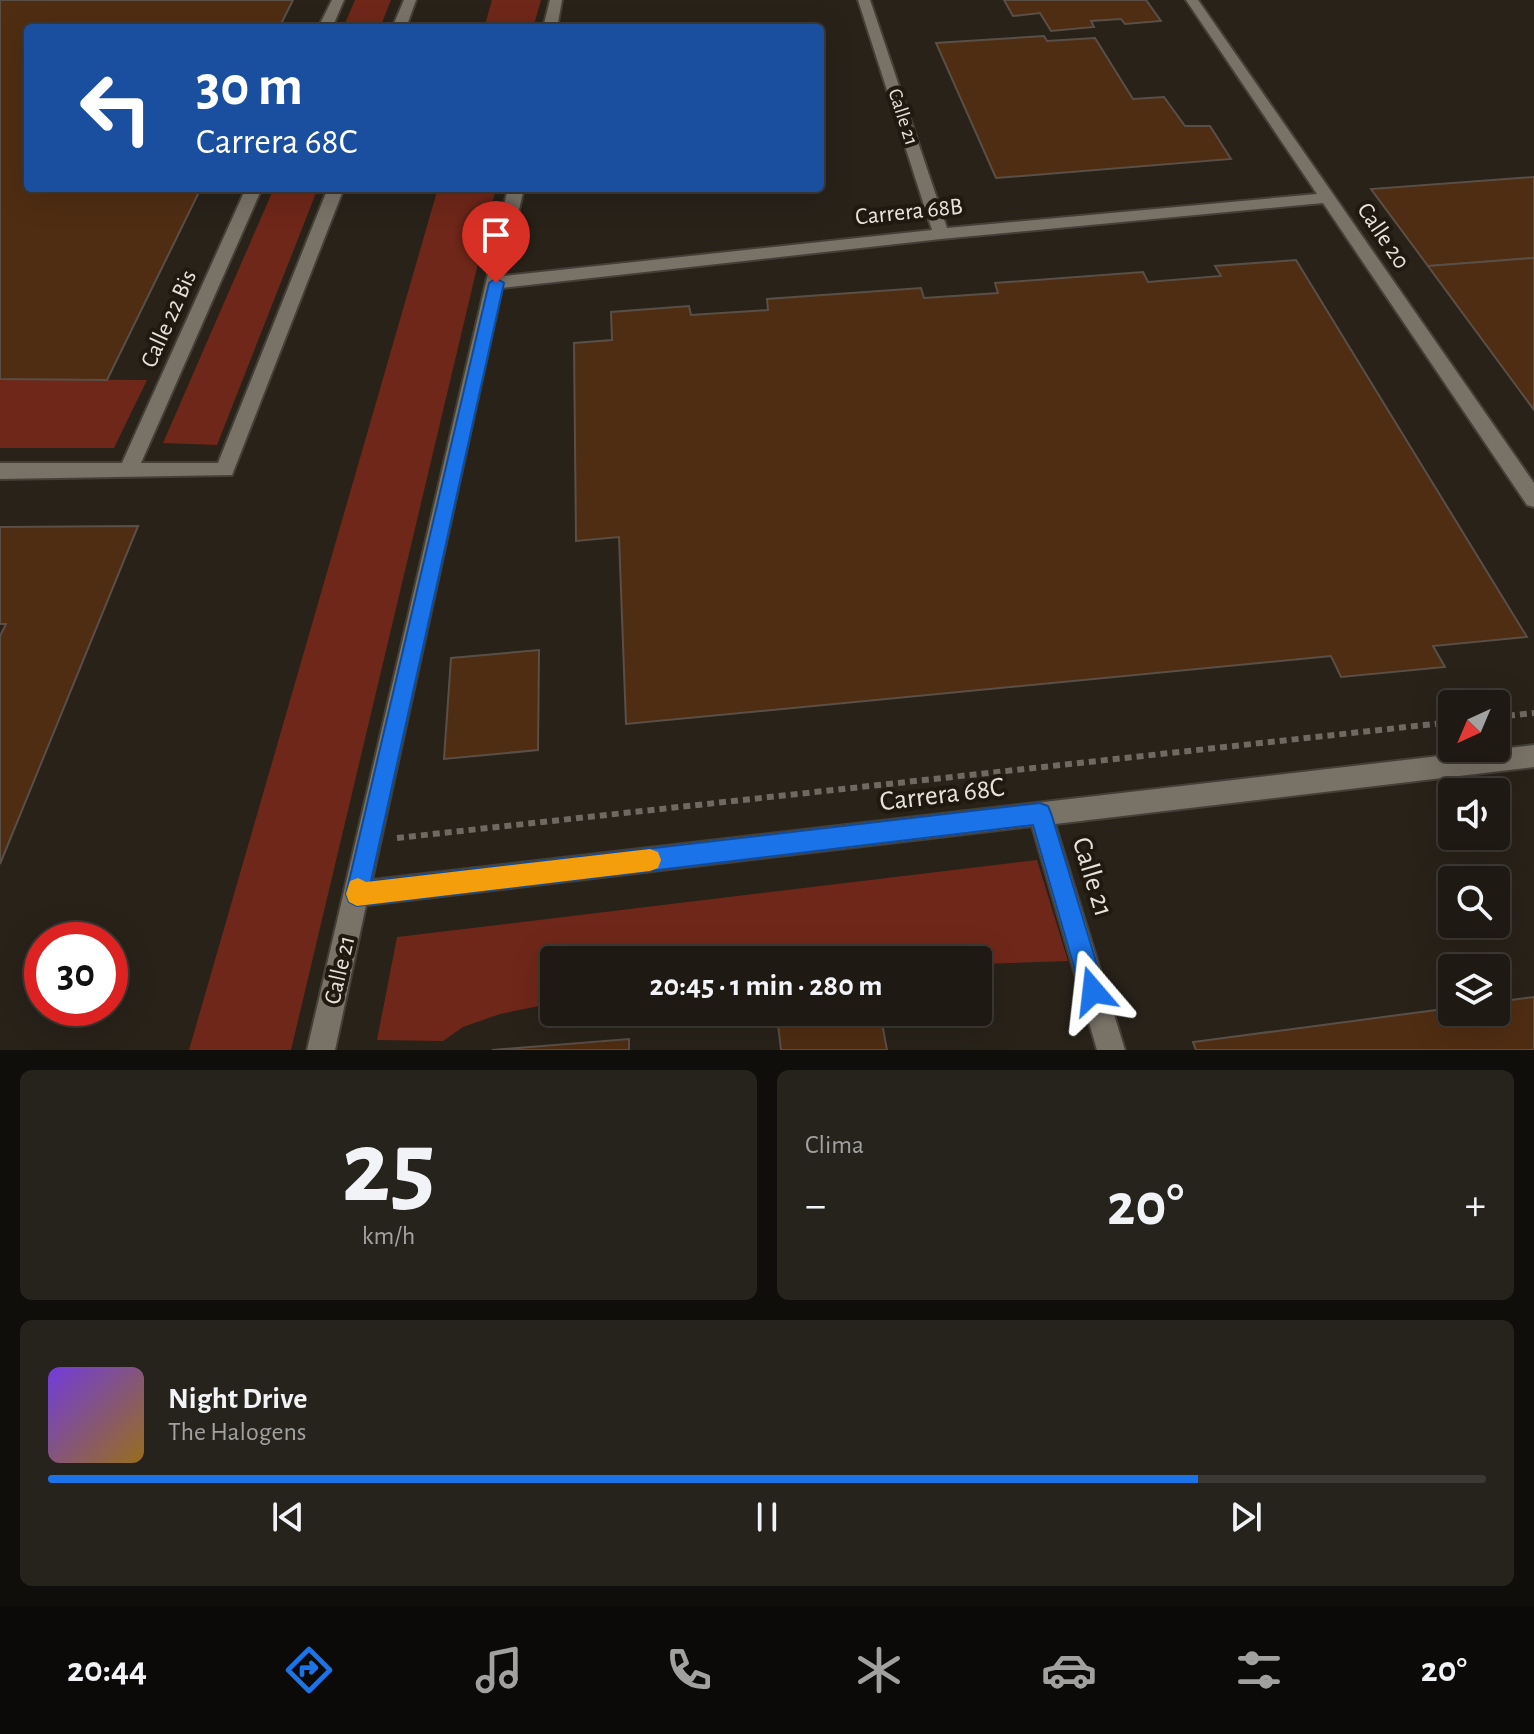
<!DOCTYPE html>
<html lang="es">
<head>
<meta charset="utf-8">
<style>
	body { margin:0; font-family:"Alegreya Sans",sans-serif; background:#26231c; color:#f1f3f6; height:100vh; display:flex; flex-direction:column; font-size:30px; white-space:nowrap }
	* { box-sizing:border-box; margin:0 }
	p { font-size:26px; color:#a1a1a0 }
	.icon { flex:none; width:44px; height:44px; fill:none; stroke:currentColor; stroke-width:2; stroke-linecap:round; stroke-linejoin:round }
	.map { position:relative; height:1050px; overflow:hidden }
	.details { display:flex; flex-direction:column; gap:20px; padding:20px; background:#100e0a; flex:1 }
	.details>* { flex:none }
	.hud { position:absolute; left:24px; top:24px; width:800px; height:168px; border-radius:8px; box-shadow:0 8px 32px #0002,0 0 0 2px #3c3833; background:#1a4fa0; color:#fff; overflow:hidden }
	.needle { width:52px; rotate:224deg }
	.tools { position:absolute; left:1438px; top:690px; display:grid; gap:16px }
	.tools a { display:grid; place-items:center; width:72px; height:72px; border-radius:8px; background:#1e1a13; box-shadow:0 8px 32px #0002,0 0 0 2px #3c3833; font-size:40px }
	.speed { position:absolute; left:24px; top:922px; display:flex; gap:16px; font-size:40px; font-weight:700; text-align:center }
	.speed>* { display:grid; place-content:center; width:104px; height:104px; border-radius:50%; background:#1e1a13; box-shadow:0 8px 32px #0002,0 0 0 2px #3c3833; line-height:1 }
	.speed .limit { border:12px solid #d22; background:#fff; color:#111 }
	.pin { position:absolute; display:grid; place-items:center; width:68px; height:68px; color:#fff; margin:-82px -34px; border-radius:50% 50% 50% 0; rotate:-45deg; box-shadow:0 0 8px #0007 }
	.pin .icon { rotate:45deg }
	.me { position:absolute; width:88px; margin:-44px; rotate:343deg; stroke-linejoin:round; filter:drop-shadow(0 0 6px #0008) }
	.turn { display:flex; align-items:center; gap:28px; height:168px; padding:0 40px; font-size:36px }
	.turn .icon { width:104px; height:104px; stroke-width:2.5 }
	.turn b { display:block; font-size:56px; line-height:68px }
	.big { font-size:60px; font-weight:600; line-height:1.1 }
	.details .widget { flex:1; display:flex; flex-direction:column; justify-content:center; gap:12px; min-width:0; padding:0 28px; border-radius:12px; background:#26231c }
	.details .dial { align-items:center; gap:0 }
	.dial b { font-size:104px; line-height:1 }
	.song { display:flex; align-items:center; gap:24px }
	.cover { width:96px; height:96px; border-radius:12px; background:linear-gradient(135deg,hsl(260 70% 55%),hsl(40 70% 35%)) }
	.played { height:8px; border-radius:4px; background:linear-gradient(90deg,#1a73e8 80%,#3c3833 80%) }
	.keys { display:flex; justify-content:space-around; direction:ltr }
	.heat { display:flex; justify-content:space-between; align-items:center; font-size:44px; direction:ltr }
	.details .tiles { flex:1; display:grid; gap:20px; grid-template-columns:1fr 1fr }
	.widget:last-child { grid-column:span 2 }
	.trip { position:absolute; left:540px; top:946px; width:452px; height:80px; border-radius:8px; background:#1e1a13; box-shadow:0 8px 32px #0002,0 0 0 2px #3c3833; font-weight:600; line-height:80px; text-align:center }
	.dock { display:flex; height:128px; justify-content:space-around; align-items:center; background:#0c0a08; color:#a1a1a0 }
	.dock .icon { width:56px; height:56px }
	.dock .on { color:#1a73e8 }
	.dock b { font-size:36px; color:#f1f3f6 }
	.map>svg:first-child { display:block }
	.green { fill:#6f2719 }
	.building { fill:#4f2d12; stroke:#594f47; stroke-width:2 }
	.lines { fill:none; stroke-linecap:round; stroke-linejoin:round }
	.minor-casing { stroke:#444038; stroke-width:4 }
	.path { stroke:#6e6961; stroke-width:6; stroke-dasharray:7 5; stroke-linecap:butt }
	.minor { fill:#787267; fill-rule:evenodd }
	.route { fill:#1a73e8; stroke:#114b97; stroke-width:2 }
	.slow { fill:#f59e0b }
	.labels { text-anchor:middle; dominant-baseline:central; stroke-width:8; stroke-linejoin:round; paint-order:stroke }
	.far-street-label { font-size:20px; fill:#e6e3dc; stroke:#1f1910 }
	.street-label { font-size:24px; fill:#e6e3dc; stroke:#1f1910 }
	.near-street-label { font-size:28px; fill:#e6e3dc; stroke:#1f1910 }
</style>
</head>
<body>
<div class="map">
<svg width="1534" height="1050" viewBox="0 0 1534 1050">
	<rect width="100%" height="100%" fill="#282219"/>
	<g class="green">
		<polygon points="355,0 391,0 380,28 343,28"/>
		<polygon points="492,0 541,0 533,28 484,28"/>
		<polygon points="274,188 318,188 217,445 163,443"/>
		<polygon points="438,188 496,188 291,1050 189,1050"/>
		<polygon points="0,379 147,380 114,448 0,448"/>
		<polygon points="1037,860 1068,961 978,964 978,960 554,960 554,1003 500,1014 463,1027 443,1041 377,1040 397,937"/>
	</g>
	<g class="building">
		<polygon points="0,0 293,0 279,28 28,28 28,188 201,188 107,380 0,379"/>
		<polygon points="1004,0 1146,0 1161,21 1125,24 1121,19 1091,21 1094,27 1051,31 1040,13 1013,16"/>
		<polygon points="1044,36 1047,41 1095,38 1133,99 1164,97 1185,126 1210,126 1231,159 996,178 936,43"/>
		<polygon points="1534,177 1534,258 1428,266 1371,189"/>
		<polygon points="1534,258 1534,410 1428,266"/>
		<polygon points="1296,260 1527,637 1433,646 1445,667 1341,677 1331,656 626,724 619,537 576,541 574,343 612,340 611,312 689,306 691,315 768,310 767,299 921,288 924,298 998,293 995,283 1143,272 1148,282 1221,276 1215,266"/>
		<polygon points="138,526 0,864 0,636 6,624 0,624 0,527"/>
		<polygon points="539,650 538,750 444,759 451,658"/>
		<polygon points="1534,997 1534,1050 1196,1050 1193,1042 1452,1008 1452,1012 1496,1012 1496,1002"/>
		<polygon points="812,1012 880,1012 887,1050 781,1050 777,1016"/>
		<polygon points="629,1039 629,1050 492,1050"/>
	</g>
	<g class="lines">
		<defs>
			<g id="minor">
				<polygon points="332,0 344,0 332,28 318,28"/>
				<polygon points="404,0 416,0 406,28 392,28"/>
				<polygon points="550,0 562,0 557,28 543,28"/>
				<polygon points="858,0 870,0 947,228 1317,194 1186,0 1198,0 1534,483 1534,507 1527,505 1323,203 941,239 502,288 372,880 1534,745 1534,767 1055,824 1125,1050 1097,1050 1032,826 366,905 335,1050 307,1050 508,188 524,188 504,276 932,230"/>
				<polygon points="246,188 262,188 141,463 218,463 328,188 344,188 232,475 0,479 0,463 122,463"/>
			</g>
		</defs>
		<use href="#minor" class="minor-casing"/>
		<g class="path">
			<polyline points="1496,717 1534,713"/>
			<polyline points="397,838 1452,722"/>
		</g>
		<use href="#minor" class="minor"/>
	</g>
	<polygon class="route" points="496,278 504,283 371,881 1040,803 1048,806 1051,813 1105,991 1101,999 1093,1003 1085,999 1081,991 1033,825 357,906 349,902 346,894 489,283"/>
	<polygon class="slow" points="650,849 658,852 661,860 658,868 650,871 357,906 349,902 346,894 350,881 358,878 366,882"/>
	<g class="labels">
		<g class="far-street-label">
			<text transform="translate(903 117) rotate(72)">Calle 21</text>
		</g>
		<g class="street-label">
			<text transform="translate(909 212) rotate(-6)">Carrera 68B</text>
			<text transform="translate(1383 236) rotate(56)">Calle 20</text>
			<text transform="translate(169 319) rotate(-66)">Calle 22 Bis</text>
			<text transform="translate(340 970) rotate(-77)">Calle 21</text>
		</g>
		<g class="near-street-label">
			<text transform="translate(942 795) rotate(-7)">Carrera 68C</text>
			<text transform="translate(1092 877) rotate(73)">Calle 21</text>
		</g>
	</g>
</svg>
<div class="tools">
<a><svg class="needle" viewBox="-14 -14 28 28"><path d="M0-13l5 13h-10z" fill="#e53935"/><path d="M0 13l5-13h-10z" fill="#a1a1a0"/></svg></a>
<a><svg class="icon" aria-label="sound" viewBox="0 0 24 24"><path d="M4 9h4l5-4v14l-5-4H4zM17 9q2 3 0 6"/></svg></a>
<a><svg class="icon" aria-label="search" viewBox="0 0 24 24"><circle cx="10" cy="10" r="6"/><path d="M15 15l6 6"/></svg></a>
<a><svg class="icon" aria-label="layers" viewBox="0 0 24 24"><path d="M12 4l9 5-9 5-9-5zM3 14l9 5 9-5"/></svg></a>
</div>
<div class="speed"><div class="limit">30</div></div>
<div class="pin" style="left:496px;top:283px;background:#d93025"><svg class="icon" aria-label="arrive" viewBox="0 0 24 24"><path d="M6 21V4h12l-3 4 3 4H6"/></svg></div>
<svg class="me" style="left:1093px;top:991px" viewBox="-20 -20 40 40"><path d="M0-17L14 15 0 8-14 15z" fill="#1a73e8" stroke="#fff" stroke-width="4"/></svg>
<div class="trip">20:45 · 1 min · 280 m</div>
<div class="hud">
<div class="turn"><svg class="icon" aria-label="left" viewBox="0 0 24 24"><path d="M17 20v-9H6M10 6l-5 5 5 5"/></svg><div><b>30 m</b>Carrera 68C</div></div>
</div>
</div>
<section class="details">
<div class="tiles">
<div class="widget dial"><b>25</b><p>km/h</p></div>
<div class="widget"><p>Clima</p>
<div class="heat"><a>−</a><b class="big">20°</b><a>+</a></div>
</div>
<div class="widget">
<div class="song"><i class="cover"></i><div><b>Night Drive</b><p>The Halogens</p></div></div>
<div class="played"></div>
<div class="keys"><svg class="icon" aria-label="previous" viewBox="0 0 24 24"><path d="M18 5L8 12l10 7zM5 5v14"/></svg><svg class="icon" aria-label="pause" viewBox="0 0 24 24"><path d="M8 5v14M16 5v14"/></svg><svg class="icon" aria-label="next" viewBox="0 0 24 24"><path d="M6 5l10 7-10 7zM19 5v14"/></svg></div>
</div>
</div>
</section>
<nav class="dock">
<b>20:44</b>
<svg class="icon on" aria-label="directions" viewBox="0 0 24 24"><path d="M12 3l9 9-9 9-9-9zM9 14v-3h6M13 9l2 2-2 2"/></svg>
<svg class="icon" aria-label="music" viewBox="0 0 24 24"><path d="M9 18V5l10-2v13"/><circle cx="6" cy="18" r="3"/><circle cx="16" cy="16" r="3"/></svg>
<svg class="icon" aria-label="phone" viewBox="0 0 24 24"><path d="M5 4h4l2 5-3 2q2 4 5 5l2-3 5 2v4C11 20 4 13 5 4z"/></svg>
<svg class="icon" aria-label="climate" viewBox="0 0 24 24"><path d="M12 3v18M4 7l16 10M4 17L20 7"/></svg>
<svg class="icon" aria-label="car" viewBox="0 0 24 24"><path d="M5 17H2v-5l4-1 3-4h7l3 4 3 1v5h-3M9 17h6M6 11h13"/><circle cx="7" cy="17" r="2"/><circle cx="17" cy="17" r="2"/></svg>
<svg class="icon" aria-label="filters" viewBox="0 0 24 24"><path d="M4 7h16M4 17h16"/><circle cx="9" cy="7" r="2"/><circle cx="15" cy="17" r="2"/></svg>
<b>20°</b>
</nav>
</body>
</html>
